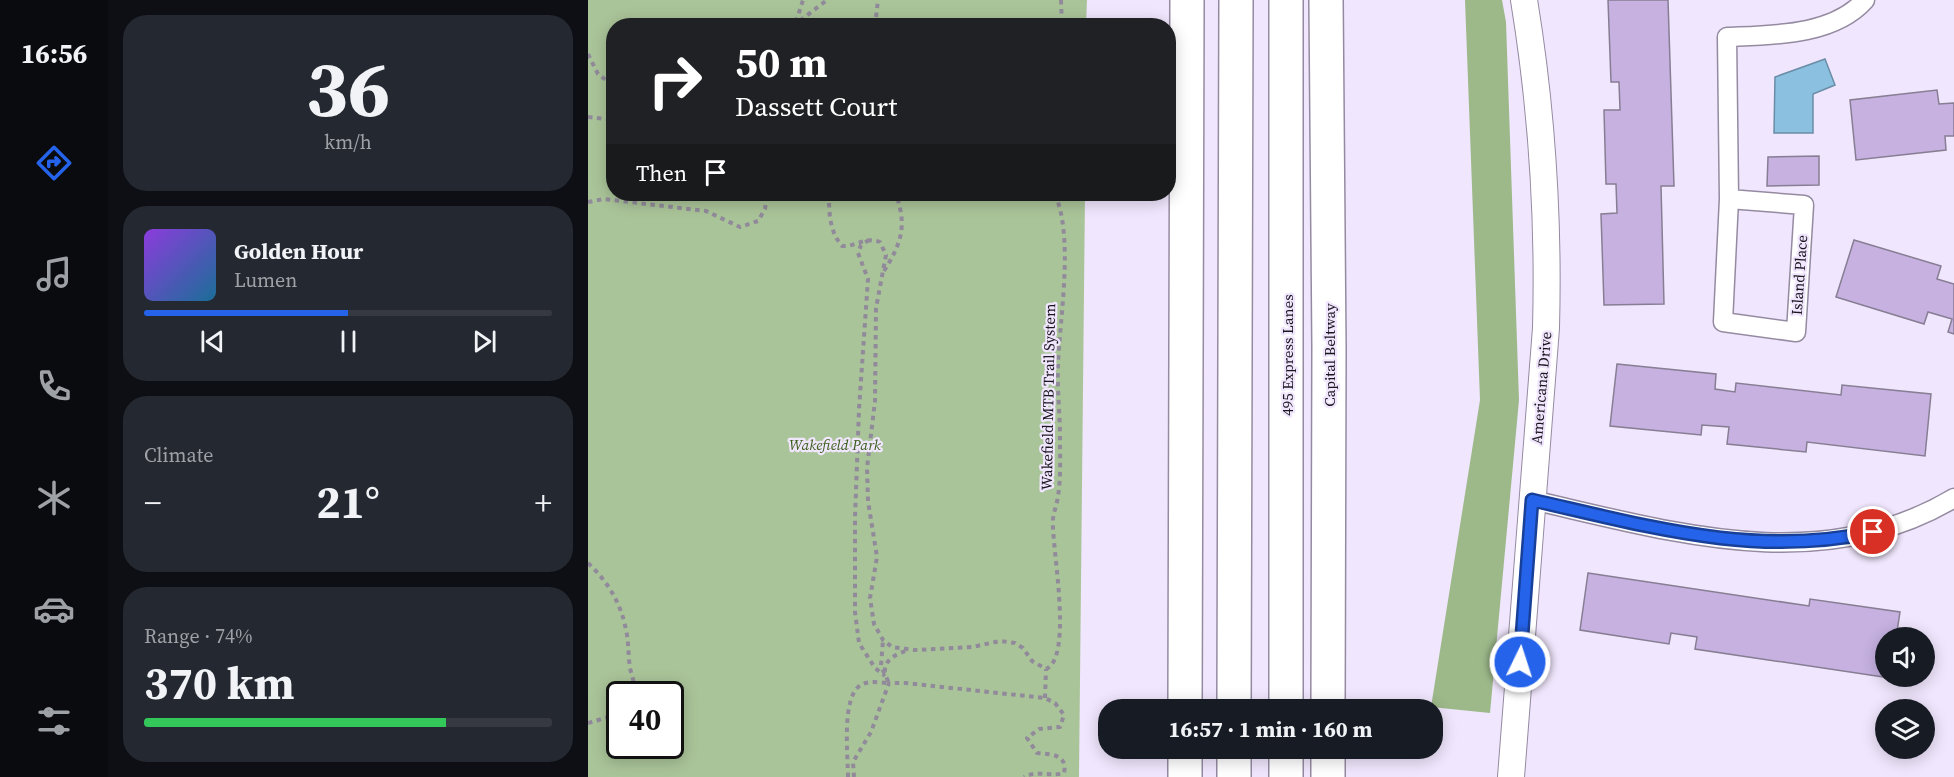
<!DOCTYPE html>
<html lang="en">
<head>
<meta charset="utf-8">
<style>
	body { margin:0; font-family:"Source Serif 4",serif; background:#242831; color:#f1f3f6; height:100vh; display:flex; flex-direction:column; font-size:22px; white-space:nowrap }
	* { box-sizing:border-box; margin:0 }
	p { font-size:20px; color:#9ea1a6 }
	.icon { flex:none; width:33px; height:33px; fill:none; stroke:currentColor; stroke-width:2; stroke-linecap:round; stroke-linejoin:round }
	.map { position:relative; flex:1; overflow:hidden }
	.panel { display:flex; flex-direction:column; gap:15px; padding:15px; background:#0d0f14; width:480px }
	.panel>* { flex:none }
	.guide { position:absolute; left:18px; top:18px; width:570px; height:183px; border-radius:24px; box-shadow:0 3px 15px #0003; background:#202124; color:#fff; overflow:hidden }
	.tools { position:absolute; left:1287px; top:627px; display:grid; gap:12px }
	.tools a { display:grid; place-items:center; width:60px; height:60px; border-radius:50%; background:#171b24; box-shadow:0 3px 15px #0003; font-size:30px }
	.speed { position:absolute; left:18px; top:681px; display:flex; gap:12px; font-size:30px; font-weight:700; text-align:center }
	.speed>* { display:grid; place-content:center; width:78px; height:78px; border-radius:50%; background:#171b24; box-shadow:0 3px 15px #0003; line-height:1 }
	.speed .limit { border:3px solid #111; border-radius:9px; background:#fff; color:#111 }
	.pin { position:absolute; display:grid; place-items:center; width:51px; height:51px; color:#fff; margin:-26px; border:3px solid #fff; border-radius:50%; box-shadow:0 2px 6px #0007 }
	.me { position:absolute; width:66px; margin:-33px; rotate:4deg; stroke-linejoin:round; filter:drop-shadow(0 0 4px #0008) }
	.turn { display:flex; align-items:center; gap:21px; height:126px; padding:0 30px; font-size:27px }
	.turn .icon { width:78px; height:78px; stroke-width:2.5 }
	.turn b { display:block; font-size:42px; line-height:51px }
	.then { display:flex; align-items:center; height:57px; padding:0 30px; background:#0003; gap:12px; font-size:22px }
	.big { font-size:45px; font-weight:700; line-height:1.1 }
	.panel .card { flex:1; display:flex; flex-direction:column; justify-content:center; gap:9px; min-width:0; padding:0 21px; border-radius:24px; background:#242831 }
	.panel .dial { align-items:center; gap:0 }
	.dial b { font-size:78px; line-height:1 }
	.song { display:flex; align-items:center; gap:18px }
	.cover { width:72px; height:72px; border-radius:9px; background:linear-gradient(135deg,hsl(270 70% 55%),hsl(200 70% 35%)) }
	.played { height:6px; border-radius:3px; background:linear-gradient(90deg,#2563eb 50%,#363941 50%) }
	.keys { display:flex; justify-content:space-around; direction:ltr }
	.heat { display:flex; justify-content:space-between; align-items:center; font-size:33px; direction:ltr }
	.charge { height:9px; border-radius:4px; background:linear-gradient(90deg,#34c759 74%,#363941 0) }
	.trip { position:absolute; left:510px; top:699px; width:345px; height:60px; border-radius:24px; background:#171b24; box-shadow:0 3px 15px #0003; font-weight:700; line-height:60px; text-align:center }
	main { display:flex; flex:1; min-height:0 }
	.tabs { display:flex; flex-direction:column; width:108px; justify-content:space-around; align-items:center; background:#090b0e; color:#9ea1a6 }
	.tabs .icon { width:42px; height:42px }
	.tabs .on { color:#2563eb }
	.tabs b { font-size:27px; color:#f1f3f6 }
	.map>svg:first-child { display:block }
	.green { fill:#aac499; fill-rule:evenodd }
	.forest { fill:#9db98a }
	.water { fill:#8bc0e0; stroke:#698da6; stroke-width:1.5 }
	.building { fill:#c6b1e1; stroke:#877e93; stroke-width:1.5 }
	.lines { fill:none; stroke-linecap:round; stroke-linejoin:round }
	.street-casing { stroke:#958ba1; stroke-width:21 }
	.secondary-casing { stroke:#958ba1; stroke-width:28 }
	.highway-casing { stroke:#958ba1; stroke-width:36 }
	.path { stroke:#918a9a; stroke-width:4; stroke-dasharray:4.5 4.5; stroke-linecap:butt }
	.street { stroke:#fff; stroke-width:18 }
	.secondary { stroke:#fff; stroke-width:26 }
	.highway { stroke:#fff; stroke-width:33 }
	.route-casing { stroke:#184099; stroke-width:15 }
	.route { stroke:#2563eb; stroke-width:10 }
	.labels { text-anchor:middle; dominant-baseline:central; stroke-width:4.5; stroke-linejoin:round; paint-order:stroke }
	.street-label { font-size:15px; fill:#1a161e; stroke:#f0e6fd }
	.park-label { font-size:15px; font-style:italic; fill:#3b5e1c; stroke:#f0e6fd }
</style>
</head>
<body>
<main>
<nav class="tabs">
<b>16:56</b>
<svg class="icon on" aria-label="directions" viewBox="0 0 24 24"><path d="M12 3l9 9-9 9-9-9zM9 14v-3h6M13 9l2 2-2 2"/></svg>
<svg class="icon" aria-label="music" viewBox="0 0 24 24"><path d="M9 18V5l10-2v13"/><circle cx="6" cy="18" r="3"/><circle cx="16" cy="16" r="3"/></svg>
<svg class="icon" aria-label="phone" viewBox="0 0 24 24"><path d="M5 4h4l2 5-3 2q2 4 5 5l2-3 5 2v4C11 20 4 13 5 4z"/></svg>
<svg class="icon" aria-label="climate" viewBox="0 0 24 24"><path d="M12 3v18M4 7l16 10M4 17L20 7"/></svg>
<svg class="icon" aria-label="car" viewBox="0 0 24 24"><path d="M5 17H2v-5l4-1 3-4h7l3 4 3 1v5h-3M9 17h6M6 11h13"/><circle cx="7" cy="17" r="2"/><circle cx="17" cy="17" r="2"/></svg>
<svg class="icon" aria-label="filters" viewBox="0 0 24 24"><path d="M4 7h16M4 17h16"/><circle cx="9" cy="7" r="2"/><circle cx="15" cy="17" r="2"/></svg>
</nav>
<section class="panel">
<div class="card dial"><b>36</b><p>km/h</p></div>
<div class="card">
<div class="song"><i class="cover"></i><div><b>Golden Hour</b><p>Lumen</p></div></div>
<div class="played"></div>
<div class="keys"><svg class="icon" aria-label="previous" viewBox="0 0 24 24"><path d="M18 5L8 12l10 7zM5 5v14"/></svg><svg class="icon" aria-label="pause" viewBox="0 0 24 24"><path d="M8 5v14M16 5v14"/></svg><svg class="icon" aria-label="next" viewBox="0 0 24 24"><path d="M6 5l10 7-10 7zM19 5v14"/></svg></div>
</div>
<div class="card"><p>Climate</p>
<div class="heat"><a>−</a><b class="big">21°</b><a>+</a></div>
</div>
<div class="card"><p>Range · 74%</p><b class="big">370 km</b><div class="charge"></div></div>
</section>
<div class="map">
<svg width="1366" height="777" viewBox="0 0 1366 777">
	<rect width="100%" height="100%" fill="#f0e6fd"/>
	<path class="green" d="M0,0H499L498,25L26,26V194H497L491,777H0ZM82,694V746H32V694Z"/>
	<polygon class="forest" points="877,0 914,0 918,22 931,400 902,713 843,707 892,400"/>
	<polygon class="water" points="1237,59 1247,85 1225,94 1225,133 1186,133 1187,77"/>
	<g class="building">
		<polygon points="1020,0 1080,0 1086,186 1073,186 1076,304 1016,305 1013,214 1029,213 1028,184 1018,184 1016,110 1032,110 1031,82 1023,82"/>
		<polygon points="1349,90 1351,104 1366,103 1366,136 1357,136 1358,150 1268,160 1262,100"/>
		<polygon points="1231,156 1231,185 1179,186 1180,157"/>
		<polygon points="1266,240 1353,266 1349,279 1366,284 1366,334 1360,332 1364,319 1340,312 1336,324 1248,297"/>
		<polygon points="1029,364 1128,374 1127,389 1147,392 1148,383 1253,395 1254,385 1343,394 1337,456 1219,442 1218,452 1139,444 1141,427 1114,425 1113,435 1022,426"/>
		<polygon points="1000,573 1221,606 1222,599 1312,612 1308,638 1298,638 1298,676 1302,678 1107,649 1109,637 1083,633 1081,644 992,630"/>
	</g>
	<g class="lines">
		<defs>
			<g id="street">
				<path d="M1141,199L1216,205L1208,332L1135,322L1141,199L1139,37C1184,35 1245,36 1277,0"/>
				<path d="M944,500C1085,532 1232,578 1366,498"/>
			</g>
			<path id="secondary" d="M923,777L958,328C961,216 954,110 936,0"/>
			<g id="highway">
				<polyline points="738,0 741,348 740,710"/>
				<polyline points="597,710 599,0"/>
				<polyline points="646,710 648,0"/>
				<polyline points="698,710 698,0"/>
				<polyline points="597,777 597,748"/>
				<polyline points="646,777 646,748"/>
				<polyline points="698,777 698,748"/>
				<polyline points="740,777 740,748"/>
			</g>
		</defs>
		<use href="#street" class="street-casing"/>
		<use href="#secondary" class="secondary-casing"/>
		<use href="#highway" class="highway-casing"/>
		<g class="path">
			<polyline points="473,0 474,26"/>
			<polyline points="208,22 215,0"/>
			<polyline points="205,26 239,0"/>
			<polyline points="287,26 290,0"/>
			<polyline points="0,54 10,74 26,86"/>
			<polyline points="0,117 26,120"/>
			<path d="M241,194C241,211 241,231 254,246C268,247 277,236 292,242L298,255L288,308L287,401L279,468L280,501L289,557L282,598L286,624L295,640L304,647L327,650L384,647L412,641L427,643L435,648L444,661L458,669C486,657 463,544 465,519C466,511 469,504 470,496C473,478 472,456 472,437C472,413 469,389 470,365C472,315 486,238 467,194"/>
			<polyline points="0,202 16,199 118,211 152,227 170,221 177,209 179,194"/>
			<polyline points="281,240 273,245 270,253 280,279 271,409 267,518 267,612 271,643 287,668 297,676"/>
			<path d="M296,271C314,242 319,226 308,194"/>
			<path d="M0,563C20,582 33,603 38,630C41,643 40,655 42,668C44,677 48,685 45,694"/>
			<path d="M297,672C296,659 309,654 320,650"/>
			<polyline points="457,698 458,669"/>
			<polyline points="0,723 24,716 32,711"/>
			<path d="M260,777C260,756 253,696 273,685C281,680 292,683 301,683L293,666L295,640"/>
			<path d="M266,777L265,762L283,732L301,683H317L457,698L467,703L476,715L472,727L451,729L439,738L449,753C464,754 480,755 476,773C463,777 449,770 436,777"/>
		</g>
		<use href="#street" class="street"/>
		<use href="#secondary" class="secondary"/>
		<use href="#highway" class="highway"/>
	</g>
	<g class="lines">
		<defs>
			<path id="route" d="M932,662L944,500C1059,526 1167,558 1285,532"/>
		</defs>
		<use href="#route" class="route-casing"/>
		<use href="#route" class="route"/>
	</g>
	<g class="labels">
		<g class="street-label">
			<text transform="translate(1211 275) rotate(-86)">Island Place</text>
			<text transform="translate(699 355) rotate(-90)">495 Express Lanes</text>
			<text transform="translate(741 355) rotate(-90)">Capital Beltway</text>
			<text transform="translate(953 388) rotate(-85)">Americana Drive</text>
			<text transform="translate(460 397) rotate(-89)">Wakefield MTB Trail System</text>
		</g>
		<g class="park-label">
			<text x="247" y="444">Wakefield Park</text>
		</g>
	</g>
</svg>
<div class="tools">
<a><svg class="icon" aria-label="sound" viewBox="0 0 24 24"><path d="M4 9h4l5-4v14l-5-4H4zM17 9q2 3 0 6"/></svg></a>
<a><svg class="icon" aria-label="layers" viewBox="0 0 24 24"><path d="M12 4l9 5-9 5-9-5zM3 14l9 5 9-5"/></svg></a>
</div>
<div class="speed"><div class="limit">40</div></div>
<div class="pin" style="left:1285px;top:532px;background:#d93025"><svg class="icon" aria-label="arrive" viewBox="0 0 24 24"><path d="M6 21V4h12l-3 4 3 4H6"/></svg></div>
<svg class="me" style="left:932px;top:662px" viewBox="-20 -20 40 40"><circle r="17" fill="#2563eb" stroke="#fff" stroke-width="3"/><path d="M0-11L8 9 0 5-8 9z" fill="#fff"/></svg>
<div class="trip">16:57 · 1 min · 160 m</div>
<div class="guide">
<div class="turn"><svg class="icon" aria-label="right" viewBox="0 0 24 24"><path d="M7 20v-9h11M14 6l5 5-5 5"/></svg><div><b>50 m</b>Dassett Court</div></div>
<div class="then">Then<svg class="icon" aria-label="arrive" viewBox="0 0 24 24"><path d="M6 21V4h12l-3 4 3 4H6"/></svg></div>
</div>
</div>
</main>
</body>
</html>
